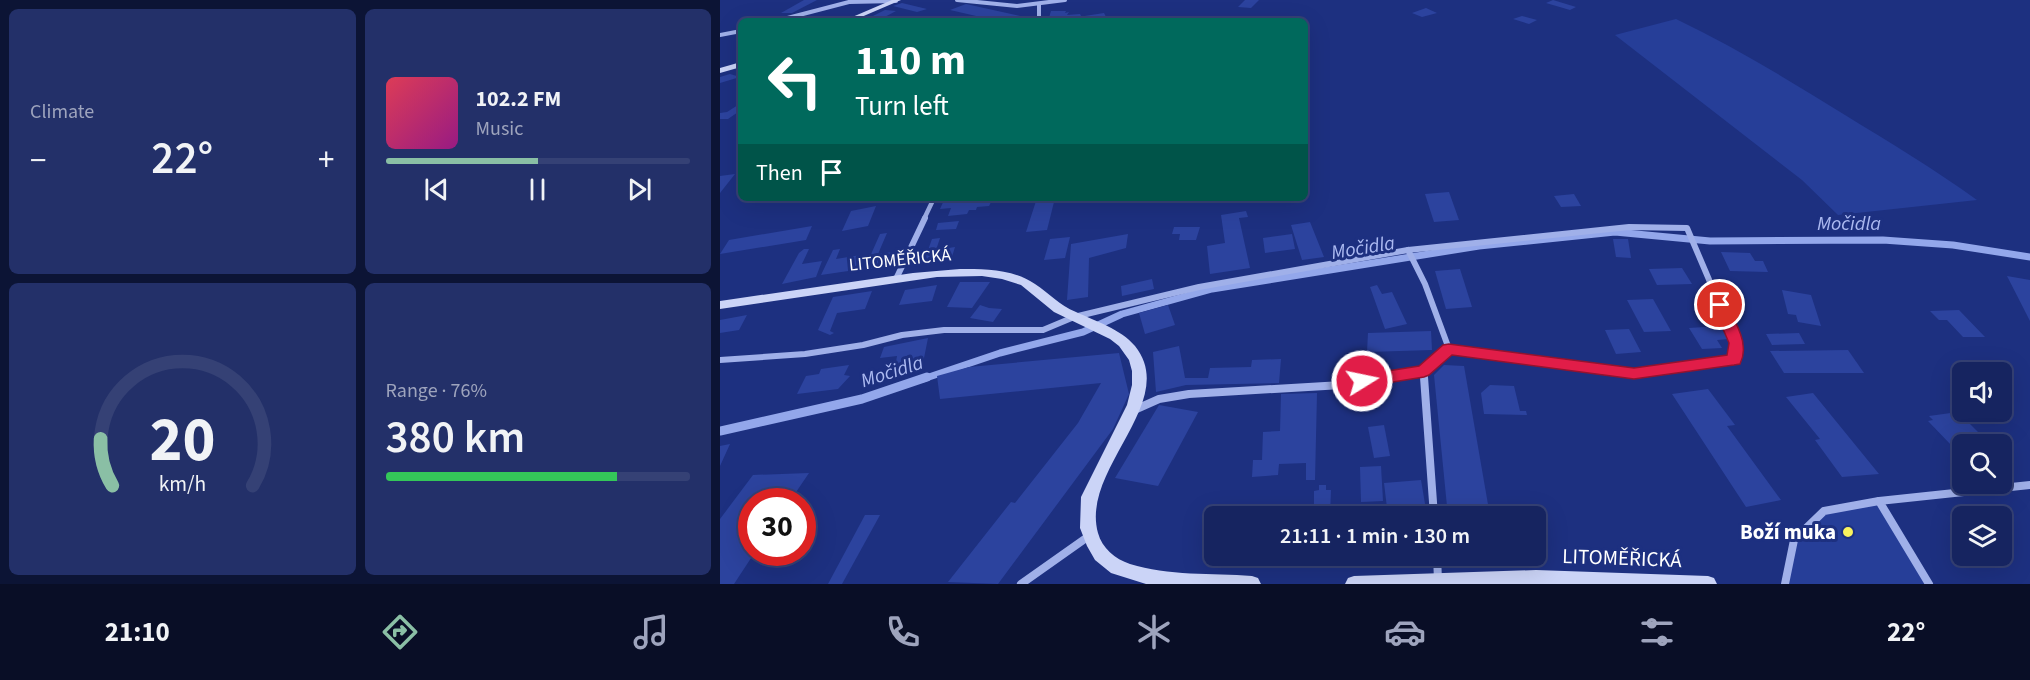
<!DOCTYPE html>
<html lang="en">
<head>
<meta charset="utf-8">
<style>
	body { margin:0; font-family:"Source Sans 3",sans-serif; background:#233069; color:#f1f3f6; height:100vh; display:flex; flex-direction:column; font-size:22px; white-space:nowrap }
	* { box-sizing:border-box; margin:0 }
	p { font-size:20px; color:#9ea4bd }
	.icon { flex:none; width:33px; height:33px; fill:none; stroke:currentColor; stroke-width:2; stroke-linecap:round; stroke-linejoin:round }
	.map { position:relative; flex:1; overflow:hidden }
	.side { display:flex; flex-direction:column; gap:9px; padding:9px; background:#0c1435; width:720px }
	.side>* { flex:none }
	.banner { position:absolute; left:18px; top:18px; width:570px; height:183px; border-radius:9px; box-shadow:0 6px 24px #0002,0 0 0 2px #354175; background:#00695c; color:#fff; overflow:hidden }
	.fabs { position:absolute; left:1232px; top:362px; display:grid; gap:12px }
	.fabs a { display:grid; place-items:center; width:60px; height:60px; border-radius:9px; background:#162460; box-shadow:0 6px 24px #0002,0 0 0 2px #354175; font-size:30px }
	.speed { position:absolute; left:18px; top:488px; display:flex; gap:12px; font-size:30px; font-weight:700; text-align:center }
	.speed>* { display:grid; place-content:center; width:78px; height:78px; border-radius:50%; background:#162460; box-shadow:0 6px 24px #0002,0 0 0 2px #354175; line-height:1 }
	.speed .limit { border:9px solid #d22; background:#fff; color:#111 }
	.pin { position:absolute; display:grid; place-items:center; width:51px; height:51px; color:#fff; margin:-26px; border:3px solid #fff; border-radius:50%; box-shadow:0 2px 6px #0007 }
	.me { position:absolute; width:66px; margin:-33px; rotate:80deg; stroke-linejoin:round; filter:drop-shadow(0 0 4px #0008) }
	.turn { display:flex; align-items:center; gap:21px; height:126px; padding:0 18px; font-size:27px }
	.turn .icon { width:78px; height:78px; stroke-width:2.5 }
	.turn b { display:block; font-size:42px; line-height:51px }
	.then { display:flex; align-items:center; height:57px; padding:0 18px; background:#0003; gap:12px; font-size:22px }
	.big { font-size:45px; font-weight:600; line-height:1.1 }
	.side .tile { flex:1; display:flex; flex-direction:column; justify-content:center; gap:9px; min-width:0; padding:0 21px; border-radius:9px; background:#233069 }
	.side .dial { align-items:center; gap:0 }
	.dial svg { height:156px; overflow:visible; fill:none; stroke:#354175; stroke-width:7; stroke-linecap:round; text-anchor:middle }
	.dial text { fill:#f1f3f6; stroke:none }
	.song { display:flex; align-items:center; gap:18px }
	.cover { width:72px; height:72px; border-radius:9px; background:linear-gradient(135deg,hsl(350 70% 55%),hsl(310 70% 35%)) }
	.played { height:6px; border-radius:3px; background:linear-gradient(90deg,#8abfa5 50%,#354175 50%) }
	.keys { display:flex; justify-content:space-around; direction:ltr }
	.heat { display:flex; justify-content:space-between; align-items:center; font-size:33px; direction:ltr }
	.charge { height:9px; border-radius:4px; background:linear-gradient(90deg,#34c759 76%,#354175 0) }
	.side .tiles { flex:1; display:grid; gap:9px; grid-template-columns:repeat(2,1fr) }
	.trip { position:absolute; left:484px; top:506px; width:342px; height:60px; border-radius:9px; background:#162460; box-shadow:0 6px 24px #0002,0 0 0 2px #354175; font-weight:600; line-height:60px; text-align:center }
	.tabs { display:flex; height:96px; justify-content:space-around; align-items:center; background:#090e26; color:#9ea4bd }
	.tabs .icon { width:42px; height:42px }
	.tabs .selected { color:#8abfa5 }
	.tabs b { font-size:27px; color:#f1f3f6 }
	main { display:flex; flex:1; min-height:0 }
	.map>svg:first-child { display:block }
	.green { fill:#263e98 }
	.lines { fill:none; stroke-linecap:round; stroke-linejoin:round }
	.stream-far1 { stroke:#93a7eb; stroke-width:7 }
	.stream { stroke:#93a7eb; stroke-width:9 }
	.building { fill:#2c439e }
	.street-far3 { stroke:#a0b0e9; stroke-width:4 }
	.street-far2 { stroke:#a0b0e9; stroke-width:4.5 }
	.street-far1 { stroke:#a0b0e9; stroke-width:6 }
	.street { stroke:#a0b0e9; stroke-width:8 }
	.secondary { fill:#cbd4f7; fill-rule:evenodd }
	.route { fill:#e11d48; stroke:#92132f; stroke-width:1.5 }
	.poi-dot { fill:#f9f25e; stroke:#1d3080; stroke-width:2 }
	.labels { text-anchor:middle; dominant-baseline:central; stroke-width:6; stroke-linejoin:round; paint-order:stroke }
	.street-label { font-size:18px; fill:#fff; stroke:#1d3080 }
	.water-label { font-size:20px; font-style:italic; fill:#acbaf1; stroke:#1d3080 }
	.near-poi-label { font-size:21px; font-weight:bold; fill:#fff; stroke:#1d3080; text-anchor:end }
	.near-street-label { font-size:21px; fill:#fff; stroke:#1d3080 }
</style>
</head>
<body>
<main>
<section class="side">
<div class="tiles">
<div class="tile"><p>Climate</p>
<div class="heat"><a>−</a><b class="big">22°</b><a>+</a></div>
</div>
<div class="tile">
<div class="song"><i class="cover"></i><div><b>102.2 FM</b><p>Music</p></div></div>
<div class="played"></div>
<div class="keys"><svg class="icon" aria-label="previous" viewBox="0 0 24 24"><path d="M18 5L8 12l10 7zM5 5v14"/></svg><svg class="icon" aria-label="pause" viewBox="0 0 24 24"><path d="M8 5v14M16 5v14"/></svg><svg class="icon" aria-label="next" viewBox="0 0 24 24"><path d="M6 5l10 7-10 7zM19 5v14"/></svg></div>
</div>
<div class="tile dial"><svg viewBox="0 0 100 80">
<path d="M14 69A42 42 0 1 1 86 69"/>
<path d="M14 69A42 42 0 0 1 8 45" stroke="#8abfa5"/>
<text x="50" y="56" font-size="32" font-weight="700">20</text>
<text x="50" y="72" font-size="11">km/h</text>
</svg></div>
<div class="tile"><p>Range · 76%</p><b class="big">380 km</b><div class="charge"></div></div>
</div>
</section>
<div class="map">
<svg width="1310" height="584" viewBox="0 0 1310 584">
	<rect width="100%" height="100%" fill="#1d3080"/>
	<g class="green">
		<path d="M956,19C1015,47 1070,81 1125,115C1169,142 1214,169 1257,200L1118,215L1082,180L895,35Z"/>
		<polygon points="1159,501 1209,584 1065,584 1074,540 1104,511"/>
	</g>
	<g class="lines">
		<polyline class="stream-far1" points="203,379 280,353 363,332 402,314 492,289 759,246 895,232 990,241 1163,240 1233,245 1310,257"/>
		<polyline class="stream" points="0,431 142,399 207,377"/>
	</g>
	<g class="building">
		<polygon points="84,0 97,0 72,13 61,13"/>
		<polygon points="525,0 539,0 531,8 518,7"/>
		<polygon points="833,0 856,7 850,10 826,3"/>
		<polygon points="182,3 207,9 197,12 173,6"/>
		<polygon points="246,4 300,16 314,21 278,21 230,10"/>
		<polygon points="706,8 717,13 702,17 692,13"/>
		<polygon points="165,10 176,11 159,20 147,19"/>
		<polygon points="331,11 346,11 345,13 349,12 347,15 360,14 361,16 328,21"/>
		<polygon points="384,13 386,17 360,21 358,17"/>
		<polygon points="802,16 817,20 809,24 793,19"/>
		<polygon points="10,74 20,77 0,83 0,77"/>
		<polygon points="18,105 21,105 21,110 8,119 0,119 0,113 7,112"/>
		<polygon points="15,174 0,193 0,176"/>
		<polygon points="729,192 739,220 714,222 705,194"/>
		<polygon points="854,194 861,206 841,207 834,196"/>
		<polygon points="225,198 273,198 269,206 257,207 256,210 249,210 247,214 228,216 231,208 220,209"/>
		<polygon points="317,198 335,198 327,230 306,232"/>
		<polygon points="156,206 148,226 122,231 131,211"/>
		<polygon points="526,211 528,217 519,218 530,268 490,274 487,246 505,243 501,215"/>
		<polygon points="239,221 236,229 216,230 218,223"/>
		<polygon points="590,222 604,257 582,260 571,225"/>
		<polygon points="92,226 86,240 0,254 9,240"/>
		<polygon points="454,227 480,227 476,240 459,240 460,234 452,234"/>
		<polygon points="167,233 158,254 181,251 176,265 144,270 160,234"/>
		<polygon points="408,234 406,248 369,258 368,297 347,300 351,244"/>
		<polygon points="572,234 575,249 545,253 543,238"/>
		<polygon points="350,237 345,258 324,260 330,239"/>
		<polygon points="220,238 216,250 235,247 231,260 203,264 212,239"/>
		<polygon points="893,239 908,239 911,258 896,257"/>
		<polygon points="84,249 89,249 82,264 102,261 96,277 62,284 79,253"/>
		<polygon points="120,249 116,259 141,255 135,270 101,275 113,250"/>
		<polygon points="1001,252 1030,253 1035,261 1043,261 1048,272 1010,271"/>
		<polygon points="962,268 972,284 937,285 929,269"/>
		<polygon points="740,269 752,307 726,309 715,271"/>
		<polygon points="1287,276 1310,280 1310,321"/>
		<polygon points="432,279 434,289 402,296 401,286"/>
		<polygon points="240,282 270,282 252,308 227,307"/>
		<polygon points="217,285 212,301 179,305 185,290"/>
		<polygon points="657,285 662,294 672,292 687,324 665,329 650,287"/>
		<polygon points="1062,290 1091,295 1101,326 1078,322 1076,315 1068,314"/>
		<polygon points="152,291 145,309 117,313 110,331 114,333 110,335 98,330 113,297"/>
		<polygon points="933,299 951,331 924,332 907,300"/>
		<polygon points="260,305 269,308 282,309 273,322 250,318"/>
		<polygon points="448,305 455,325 425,334 419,313"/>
		<polygon points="1239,310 1265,337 1243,337 1227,320 1219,320 1210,311"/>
		<polygon points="27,315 19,330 0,333 0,320"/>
		<polygon points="1000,326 1008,339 997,340 1002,348 982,349 969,328"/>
		<polygon points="909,329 921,352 896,354 885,330"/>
		<polygon points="711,331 712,350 647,352 648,333"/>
		<polygon points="1079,333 1085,344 1052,345 1046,334"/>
		<polygon points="208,338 202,368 174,374 177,356 160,358 164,347"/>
		<polygon points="459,346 465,378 488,378 490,368 531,367 532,360 561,359 559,383 466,385 436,392 433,352"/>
		<polygon points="1128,350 1144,373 1064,373 1050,351"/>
		<polygon points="399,353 409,394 393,429 278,584 228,582 291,502 295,503 358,423 381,383 220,399 217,376 249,367"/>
		<polygon points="129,365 124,375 130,376 118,389 77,394 86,376 99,374 101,369"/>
		<polygon points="724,365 744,366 770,516 728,516 714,375"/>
		<polygon points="770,385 794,386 800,411 806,411 807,415 764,414 761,393"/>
		<polygon points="988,389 1015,425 1007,426 1061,500 1026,507 952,394"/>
		<polygon points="597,393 595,480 586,480 586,463 559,464 558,475 532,477 533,460 542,460 543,432 560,431 561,394"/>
		<polygon points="1093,393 1159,474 1122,477 1095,440 1100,439 1066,397"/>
		<polygon points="439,405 478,412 438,486 395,478"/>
		<polygon points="1238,412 1270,444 1242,444 1242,451 1237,445 1232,446 1208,421 1213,420 1209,416"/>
		<polygon points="664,425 670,456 654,458 648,427"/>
		<polygon points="10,444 0,466 0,446"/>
		<polygon points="661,466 663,501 641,502 640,467"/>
		<polygon points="89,473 70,501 32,501 32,552 35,552 14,584 0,584 0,519 33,475"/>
		<polygon points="701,480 707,516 668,516 664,483"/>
		<polygon points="599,485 606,485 606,490 611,490 610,516 594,516 594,491 599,490"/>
		<polygon points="145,515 160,515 122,584 108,584"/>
	</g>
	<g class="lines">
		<g class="street-far3">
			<polyline points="237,0 297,6 345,0"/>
			<polyline points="319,4 319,21"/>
			<polyline points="56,21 129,2 176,1"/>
			<polyline points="0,35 21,31"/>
		</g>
		<polyline class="street-far2" points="204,219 214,198"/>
		<g class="street-far1">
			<polyline points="688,250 705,284 729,349"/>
			<polyline points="176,279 205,218"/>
			<polyline points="0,360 85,354 143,345 182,335 224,330 323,330 354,317 479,287 688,250 909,227 967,228 1016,343 1014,360 914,374 729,349 704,371 705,379"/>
			<polyline points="659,379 704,371"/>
		</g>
		<g class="street">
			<polyline points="704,377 714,516"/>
			<polyline points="412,411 439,399 469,394 622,385 667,377"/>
			<polyline points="717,555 718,581"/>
			<polyline points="301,584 369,536"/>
			<polyline points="1065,584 1074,540 1104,511 1159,501"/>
			<polyline points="1209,584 1159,501 1310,485"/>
		</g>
		<g class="secondary">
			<polygon points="172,0 181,0 132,21 123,21"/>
			<polygon points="21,62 21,67 0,73 0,68"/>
			<path d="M240,269C264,269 294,269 315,284C329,293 339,305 356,312C375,321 401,329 415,346C460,402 360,469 378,533C382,548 395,559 410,564C448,576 492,573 532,576L538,578L541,584H426L391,573L375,560L367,546L360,528L361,497L407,405L412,385V371L409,360L399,346L390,339L334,312L301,285L282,279L262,276L217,277L0,309V301L193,273Z"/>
			<polygon points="816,570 988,576 994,578 997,584 625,584 628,578 634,576"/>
		</g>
	</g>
	<path class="route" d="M1000,300C1008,302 1023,336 1023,345C1024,351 1023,358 1020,364L1014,365L914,379L732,355L709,375L704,377L642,387L637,385L634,381L637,377L642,375L699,366L723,345L729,344L914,368L1007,355L1009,343L993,305Z"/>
	<circle class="poi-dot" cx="1128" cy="532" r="6"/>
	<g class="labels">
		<g class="street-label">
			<text transform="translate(180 260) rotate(-6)">LITOMĚŘICKÁ</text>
		</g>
		<g class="water-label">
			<text x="1129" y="224">Močidla</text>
			<text transform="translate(643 248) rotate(-9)">Močidla</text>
			<text transform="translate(172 372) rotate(-18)">Močidla</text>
		</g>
		<g class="near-poi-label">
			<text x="1116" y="532">Boží muka</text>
		</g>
		<g class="near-street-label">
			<text transform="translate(902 558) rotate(2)">LITOMĚŘICKÁ</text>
		</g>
	</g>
</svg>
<div class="fabs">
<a><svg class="icon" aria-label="sound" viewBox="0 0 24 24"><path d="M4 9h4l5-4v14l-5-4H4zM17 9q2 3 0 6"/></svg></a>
<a><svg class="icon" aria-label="search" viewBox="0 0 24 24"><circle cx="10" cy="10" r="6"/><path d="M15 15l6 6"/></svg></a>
<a><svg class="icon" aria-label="layers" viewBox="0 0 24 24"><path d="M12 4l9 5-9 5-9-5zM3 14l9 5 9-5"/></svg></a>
</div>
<div class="speed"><div class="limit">30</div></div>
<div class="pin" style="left:1000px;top:305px;background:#d93025"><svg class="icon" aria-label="arrive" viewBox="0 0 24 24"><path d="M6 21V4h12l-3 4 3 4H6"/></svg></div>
<svg class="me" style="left:642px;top:381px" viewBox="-20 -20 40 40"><circle r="17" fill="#e11d48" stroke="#fff" stroke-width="3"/><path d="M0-11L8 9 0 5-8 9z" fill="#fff"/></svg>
<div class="trip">21:11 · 1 min · 130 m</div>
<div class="banner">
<div class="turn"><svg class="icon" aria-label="left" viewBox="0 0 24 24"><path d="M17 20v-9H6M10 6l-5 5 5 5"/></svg><div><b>110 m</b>Turn left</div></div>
<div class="then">Then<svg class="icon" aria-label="arrive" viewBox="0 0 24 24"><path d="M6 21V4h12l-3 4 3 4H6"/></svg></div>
</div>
</div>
</main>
<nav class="tabs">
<b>21:10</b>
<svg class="icon selected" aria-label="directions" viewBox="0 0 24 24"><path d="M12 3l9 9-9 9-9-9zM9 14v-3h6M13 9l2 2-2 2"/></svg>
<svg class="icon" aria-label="music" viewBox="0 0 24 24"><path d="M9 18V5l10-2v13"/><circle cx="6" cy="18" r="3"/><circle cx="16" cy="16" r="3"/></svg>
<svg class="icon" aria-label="phone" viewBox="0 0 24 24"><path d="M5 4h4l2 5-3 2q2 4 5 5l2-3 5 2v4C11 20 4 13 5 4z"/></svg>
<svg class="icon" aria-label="climate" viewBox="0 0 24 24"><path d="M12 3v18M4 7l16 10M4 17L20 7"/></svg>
<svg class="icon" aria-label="car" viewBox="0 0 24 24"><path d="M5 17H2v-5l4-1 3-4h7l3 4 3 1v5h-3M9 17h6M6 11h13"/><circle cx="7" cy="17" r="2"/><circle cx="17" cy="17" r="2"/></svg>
<svg class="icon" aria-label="filters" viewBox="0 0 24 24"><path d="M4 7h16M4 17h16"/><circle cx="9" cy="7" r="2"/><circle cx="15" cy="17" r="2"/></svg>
<b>22°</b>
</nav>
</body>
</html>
